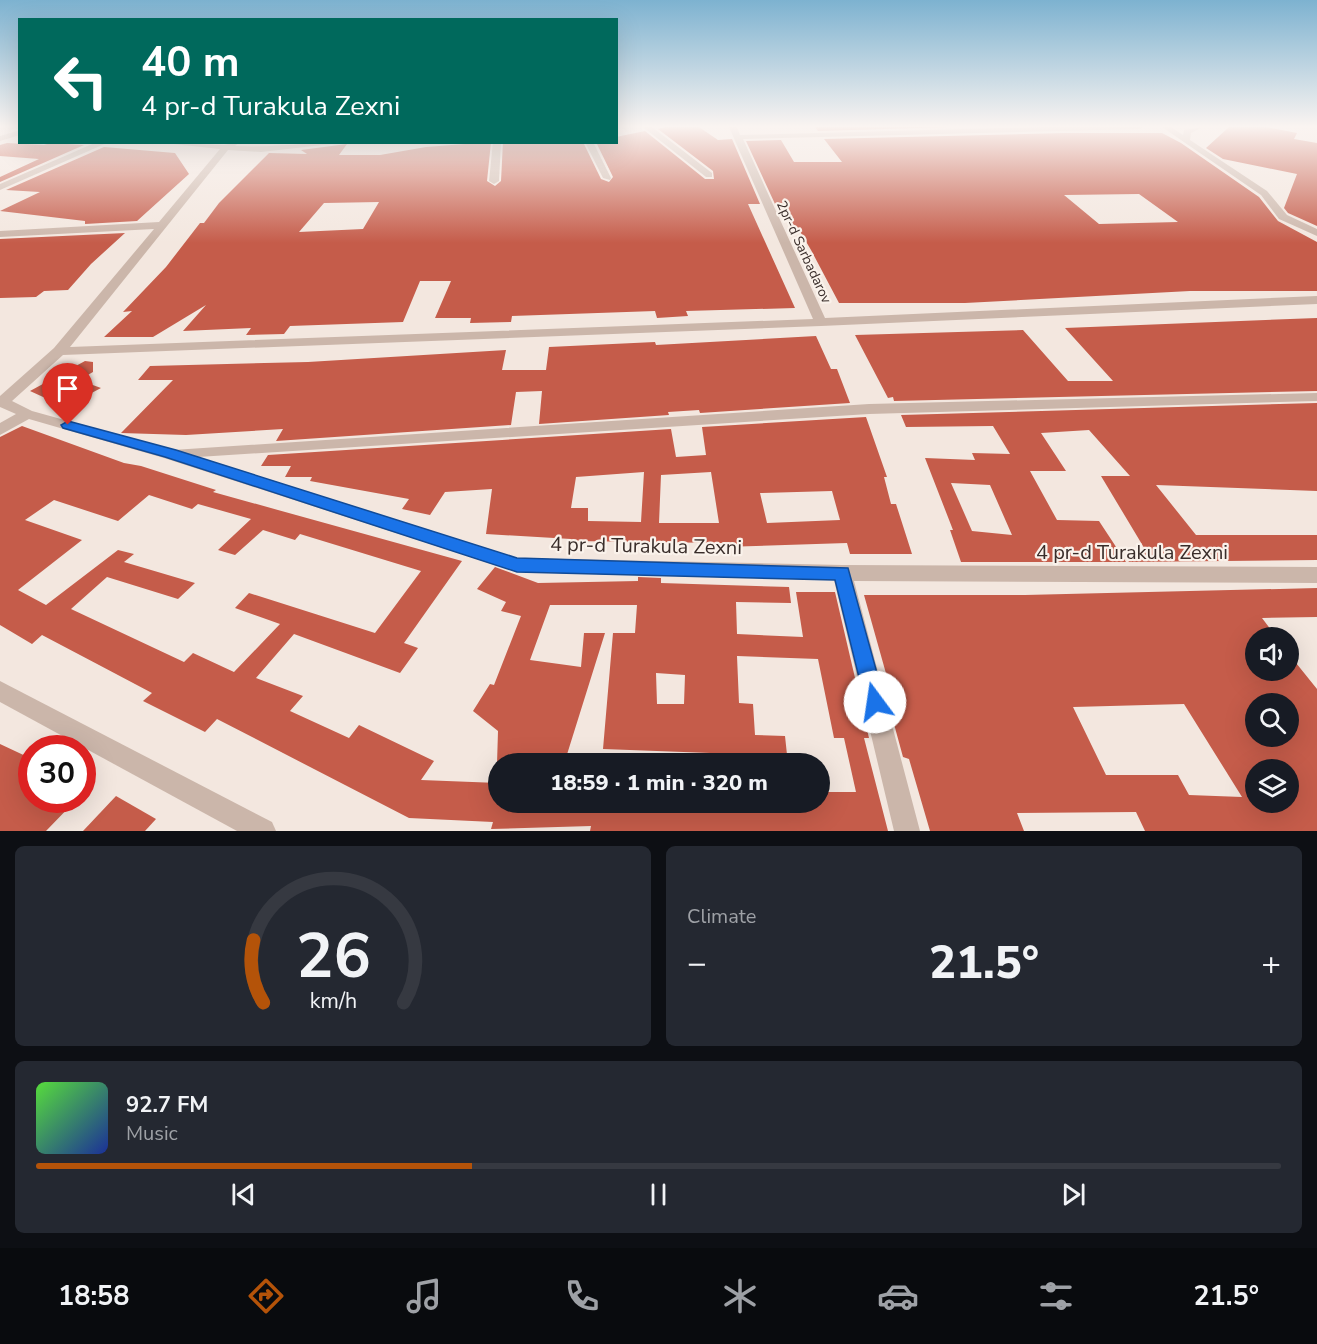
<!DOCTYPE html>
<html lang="en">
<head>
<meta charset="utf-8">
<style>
	body { margin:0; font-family:"Nunito Sans",sans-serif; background:#242831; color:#f1f3f6; height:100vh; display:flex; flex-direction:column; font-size:22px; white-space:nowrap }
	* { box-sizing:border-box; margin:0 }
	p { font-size:20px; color:#9ea1a6 }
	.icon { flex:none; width:33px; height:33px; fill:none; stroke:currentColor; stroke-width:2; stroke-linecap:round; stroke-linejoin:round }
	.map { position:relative; height:831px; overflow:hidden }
	.side { display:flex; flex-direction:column; gap:15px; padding:15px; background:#0d0f14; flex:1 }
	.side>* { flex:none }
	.hud { position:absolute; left:18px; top:18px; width:600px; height:126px; border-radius:0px; box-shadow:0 6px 24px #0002; background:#00695c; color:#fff; overflow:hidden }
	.buttons { position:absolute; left:1245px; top:627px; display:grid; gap:12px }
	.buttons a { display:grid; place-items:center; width:54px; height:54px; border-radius:50%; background:#171b24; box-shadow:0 6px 24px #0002; font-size:30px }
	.speed { position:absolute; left:18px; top:735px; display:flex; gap:12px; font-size:30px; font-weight:700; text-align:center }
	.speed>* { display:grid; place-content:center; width:78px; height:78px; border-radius:50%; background:#171b24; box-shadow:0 6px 24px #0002; line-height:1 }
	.speed .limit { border:9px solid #d22; background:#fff; color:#111 }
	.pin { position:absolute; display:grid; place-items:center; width:51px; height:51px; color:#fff; margin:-62px -26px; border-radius:50% 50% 50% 0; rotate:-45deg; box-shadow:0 0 6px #0007 }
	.pin .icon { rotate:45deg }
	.me { position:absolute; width:66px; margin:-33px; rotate:346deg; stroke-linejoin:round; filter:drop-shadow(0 0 4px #0008) }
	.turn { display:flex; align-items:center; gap:21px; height:126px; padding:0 24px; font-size:27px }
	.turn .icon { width:78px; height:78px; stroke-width:2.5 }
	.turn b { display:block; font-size:42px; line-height:51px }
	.big { font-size:45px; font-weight:800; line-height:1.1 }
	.side .tile { flex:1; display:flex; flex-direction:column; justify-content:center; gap:9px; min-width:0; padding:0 21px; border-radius:9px; background:#242831 }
	.side .dial { align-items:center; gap:0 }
	.dial svg { height:156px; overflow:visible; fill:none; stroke:#363941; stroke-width:7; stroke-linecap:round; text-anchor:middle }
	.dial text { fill:#f1f3f6; stroke:none }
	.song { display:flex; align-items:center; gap:18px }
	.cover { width:72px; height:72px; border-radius:9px; background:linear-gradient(135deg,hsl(110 70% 55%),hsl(230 70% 35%)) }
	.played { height:6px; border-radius:3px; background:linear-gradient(90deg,#b45309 35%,#363941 35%) }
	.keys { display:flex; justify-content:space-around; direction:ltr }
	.heat { display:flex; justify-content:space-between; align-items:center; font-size:33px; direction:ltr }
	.side .tiles { flex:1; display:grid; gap:15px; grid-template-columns:1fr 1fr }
	.tile:last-child { grid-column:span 2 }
	.trip { position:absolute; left:488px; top:753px; width:342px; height:60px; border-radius:30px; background:#171b24; box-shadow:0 6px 24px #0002; font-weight:800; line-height:60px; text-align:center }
	.tab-bar { display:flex; height:96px; justify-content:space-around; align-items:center; background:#090b0e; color:#9ea1a6 }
	.tab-bar .icon { width:42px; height:42px }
	.tab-bar .current { color:#b45309 }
	.tab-bar b { font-size:27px; color:#f1f3f6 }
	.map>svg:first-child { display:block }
	.building { fill:#c55c4a; fill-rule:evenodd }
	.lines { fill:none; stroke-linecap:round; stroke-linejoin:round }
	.minor { fill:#cbb6aa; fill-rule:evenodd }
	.route { fill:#1a73e8; stroke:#114b97; stroke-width:1.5 }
	.labels { text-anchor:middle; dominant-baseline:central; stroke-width:4.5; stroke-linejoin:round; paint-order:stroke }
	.far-street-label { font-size:14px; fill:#392d2a; stroke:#faf2eb }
	.near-street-label { font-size:20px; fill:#392d2a; stroke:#faf2eb }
</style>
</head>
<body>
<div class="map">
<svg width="1317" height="831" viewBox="0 0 1317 831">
	<rect width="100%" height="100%" fill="#f3e7df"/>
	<g class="building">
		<path d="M665,127H699L718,140L732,139L760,204H748L795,308L686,311L688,316L657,318L655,311L512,316L511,322L470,323L471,318H435L451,281H420L403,322L290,326L284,334L246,335L251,328L183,331L206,305L153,337H104L132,311L123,312L166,267L200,223H204L219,203L269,153L307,154L301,150L347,144L339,155H380L426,147L491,142L487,181L495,186L501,181L503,142H583L601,179L609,182L613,177L596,142H616V137L645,131L705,179H714L713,171L658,129ZM379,202L363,229L299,232L324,203Z"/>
		<polygon points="815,127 951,127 818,131"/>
		<polygon points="1229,127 1266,127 1297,133 1294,139 1317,143 1317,226 1288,213 1284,208 1297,174 1223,159 1206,148"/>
		<path d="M1064,133H1162L1181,143L1259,197L1278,221L1317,242V291H1190L965,303H839L811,250L798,228H794L783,203L775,204L746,141L781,140L794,162H842L824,139ZM1139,194L1178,222L1099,224L1064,195Z"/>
		<polygon points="7,143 44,145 50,143 84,145 0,182 0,177 39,159 0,156 0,145"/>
		<polygon points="104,147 175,153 189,174 137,221 85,224 85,221 0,211 40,192 6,190"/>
		<polygon points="125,233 91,264 68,290 44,291 36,297 0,298 0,239"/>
		<polygon points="1317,318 1317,391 894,401 893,397 888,398 855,335 1023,330 1068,381 1113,381 1065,328"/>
		<polygon points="816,336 831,369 837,369 850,403 700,413 699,410 668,412 669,415 539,424 542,391 516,392 511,425 276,441 283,429 186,435 121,433 173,380 138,380 150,366 308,362 506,350 502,370 546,370 549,347 655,342 656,345"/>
		<polygon points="85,361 93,362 93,372 79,380 101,388 65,407 30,391"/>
		<path d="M1317,403V491L1156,485L1196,535H1317V560L1128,562L1146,551L1101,476H1130L1089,430L1041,433L1066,471H1030L1057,520L1099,521L1126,562H961L950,530H953L925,458L975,460L972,453L1010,454L993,426L906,427L901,415ZM951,483L990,485L1012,535L972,531Z"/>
		<path d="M866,417L887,477H884L891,504H896L912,554H850L847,543L723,547L722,543L571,541V539L486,534L492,489L445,492L430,515L402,509L409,499L310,481L312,477H285L291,466H261L268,455L671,429L676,457L706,455L702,427ZM644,472L641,522L588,521V508H571L576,477ZM711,472L719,523H659L661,475ZM832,491L840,520L767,523L760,493Z"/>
		<path d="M22,426L124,463L141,466L216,490L213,492L462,561L404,643L418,648L400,673L294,634L256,678L303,696L290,711L349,738L359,725L434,761L421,780L498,783V802H819V792H856L844,738H834L818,659L737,656L739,703L753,704L755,735L785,736L788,764H766L765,755L603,749L613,633H635L637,605H550L530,660L581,667L584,633H605L564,764H497L498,731L473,711L490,684L494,685L521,616L501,611L506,602L477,589L495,567L538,583L638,581V577L661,578V583L789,587L791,603L736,602L737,634L803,637L796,592H835L869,738H864L888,831H590L591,826L491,829L493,822L409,818L217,719L205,732L143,701L152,693L99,665L42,635L32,644L0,625V437ZM149,495L192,509L198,504L251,519L218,550L235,555L263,530L295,540L300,534L421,571L375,633L249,593L235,608L280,624L234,672L193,653L184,662L71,609L107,577L178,599L195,583L124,562L134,554L118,550L46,605L18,590L82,540L25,520L54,500L118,521ZM656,673L685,675L684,704H657Z"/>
		<path d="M1317,588V617L1262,618L1277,638H1256V670H1288V653L1317,689V831H1145L1136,812L1017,813L1024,831H930L909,759L903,757L888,702H894L864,595H1025ZM1288,700V736H1256V701ZM1184,704L1242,797L1189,795L1178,775H1106L1073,707ZM1256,770H1288V802H1256Z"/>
		<polygon points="0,744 32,759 32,800 76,800 46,831 0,831"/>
		<polygon points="116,796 156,819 145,831 83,831"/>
	</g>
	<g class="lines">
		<g class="minor">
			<polygon points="643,127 652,127 712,173 712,177 706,177"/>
			<path d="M729,127H737L740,135L1041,127H1144L1140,129L743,139L825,318L1317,296V304L821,326L63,355L12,401L32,411L173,450L869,404L1317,393V401L869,414L198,457L517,558L842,565L1317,567V583L854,581L920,831H894L834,580L517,572L164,458L29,419L0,435V423L16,414L0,407V396L54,348L154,229L0,237V231L159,222L220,149L155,142L224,145L240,142L235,146C273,148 311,142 349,142L261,152L228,150L70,347L813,319Z"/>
			<polygon points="1162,127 1171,127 1183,135 1184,130 1203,127 1191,133 1190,140 1267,191 1287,215 1317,229 1317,236 1279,219 1261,195"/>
			<polygon points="20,130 20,135 0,141 0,136"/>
			<polygon points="97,142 109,142 0,190 0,184"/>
			<polygon points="493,142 501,142 499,181 494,184 489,181"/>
			<polygon points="585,142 593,142 611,178 610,180 603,178"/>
			<polygon points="0,681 272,822 276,831 237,831 0,702"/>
		</g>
	</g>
	<linearGradient id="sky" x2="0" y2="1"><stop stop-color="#7db2d0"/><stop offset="0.52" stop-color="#faf4f1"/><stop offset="1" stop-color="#faf4f1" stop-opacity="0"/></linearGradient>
	<rect width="1317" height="243" fill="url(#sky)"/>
	<polygon class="route" points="68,421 176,450 517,558 848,568 885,702 882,709 875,712 868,709 865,702 835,580 517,572 165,457 63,428 61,425"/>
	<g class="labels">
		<g class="far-street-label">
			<text transform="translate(804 252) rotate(65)">2pr-d Sarbadarov</text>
		</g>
		<g class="near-street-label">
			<text transform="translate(646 546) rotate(1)">4 pr-d Turakula Zexni</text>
			<text x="1132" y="552">4 pr-d Turakula Zexni</text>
		</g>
	</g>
</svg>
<div class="buttons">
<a><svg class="icon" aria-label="sound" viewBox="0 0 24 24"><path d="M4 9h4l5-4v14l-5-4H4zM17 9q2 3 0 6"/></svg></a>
<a><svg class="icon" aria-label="search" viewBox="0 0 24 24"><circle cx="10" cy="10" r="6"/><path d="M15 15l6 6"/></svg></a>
<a><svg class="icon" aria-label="layers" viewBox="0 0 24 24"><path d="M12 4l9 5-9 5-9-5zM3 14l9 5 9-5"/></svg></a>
</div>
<div class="speed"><div class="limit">30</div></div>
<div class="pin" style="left:68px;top:425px;background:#d93025"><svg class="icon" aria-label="arrive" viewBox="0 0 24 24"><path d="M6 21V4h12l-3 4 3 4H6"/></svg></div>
<svg class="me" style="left:875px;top:702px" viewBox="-20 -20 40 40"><circle r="19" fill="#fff"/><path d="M0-13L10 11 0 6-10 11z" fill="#1a73e8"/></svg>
<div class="trip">18:59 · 1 min · 320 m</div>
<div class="hud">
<div class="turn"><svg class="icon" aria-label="left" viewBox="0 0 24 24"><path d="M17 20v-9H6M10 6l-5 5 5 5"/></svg><div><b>40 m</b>4 pr-d Turakula Zexni</div></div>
</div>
</div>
<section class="side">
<div class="tiles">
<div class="tile dial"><svg viewBox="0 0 100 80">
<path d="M14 69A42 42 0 1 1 86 69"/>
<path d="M14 69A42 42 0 0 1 9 37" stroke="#b45309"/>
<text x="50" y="56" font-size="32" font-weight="700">26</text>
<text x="50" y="72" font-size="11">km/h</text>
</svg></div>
<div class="tile"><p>Climate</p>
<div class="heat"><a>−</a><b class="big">21.5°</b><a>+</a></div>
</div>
<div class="tile">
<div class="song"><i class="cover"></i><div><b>92.7 FM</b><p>Music</p></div></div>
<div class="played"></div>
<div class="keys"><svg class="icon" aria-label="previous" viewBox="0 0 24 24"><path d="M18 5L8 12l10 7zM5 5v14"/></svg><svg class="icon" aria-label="pause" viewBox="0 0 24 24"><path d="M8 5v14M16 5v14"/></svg><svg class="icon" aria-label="next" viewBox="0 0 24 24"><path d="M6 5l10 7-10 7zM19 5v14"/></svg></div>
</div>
</div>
</section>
<nav class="tab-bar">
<b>18:58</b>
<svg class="icon current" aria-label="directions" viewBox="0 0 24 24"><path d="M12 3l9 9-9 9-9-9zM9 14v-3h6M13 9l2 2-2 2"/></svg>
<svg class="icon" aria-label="music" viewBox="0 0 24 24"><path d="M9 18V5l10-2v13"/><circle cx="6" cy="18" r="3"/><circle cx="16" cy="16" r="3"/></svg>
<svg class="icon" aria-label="phone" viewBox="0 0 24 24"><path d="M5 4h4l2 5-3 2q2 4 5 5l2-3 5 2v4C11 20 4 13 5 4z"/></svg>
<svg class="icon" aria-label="climate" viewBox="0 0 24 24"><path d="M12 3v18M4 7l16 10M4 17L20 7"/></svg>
<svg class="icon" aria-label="car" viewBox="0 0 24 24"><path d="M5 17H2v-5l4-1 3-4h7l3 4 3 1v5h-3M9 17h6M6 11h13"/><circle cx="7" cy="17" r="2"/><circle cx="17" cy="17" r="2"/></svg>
<svg class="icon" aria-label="filters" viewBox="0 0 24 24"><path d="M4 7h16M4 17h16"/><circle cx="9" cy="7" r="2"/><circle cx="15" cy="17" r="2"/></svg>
<b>21.5°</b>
</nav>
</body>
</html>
